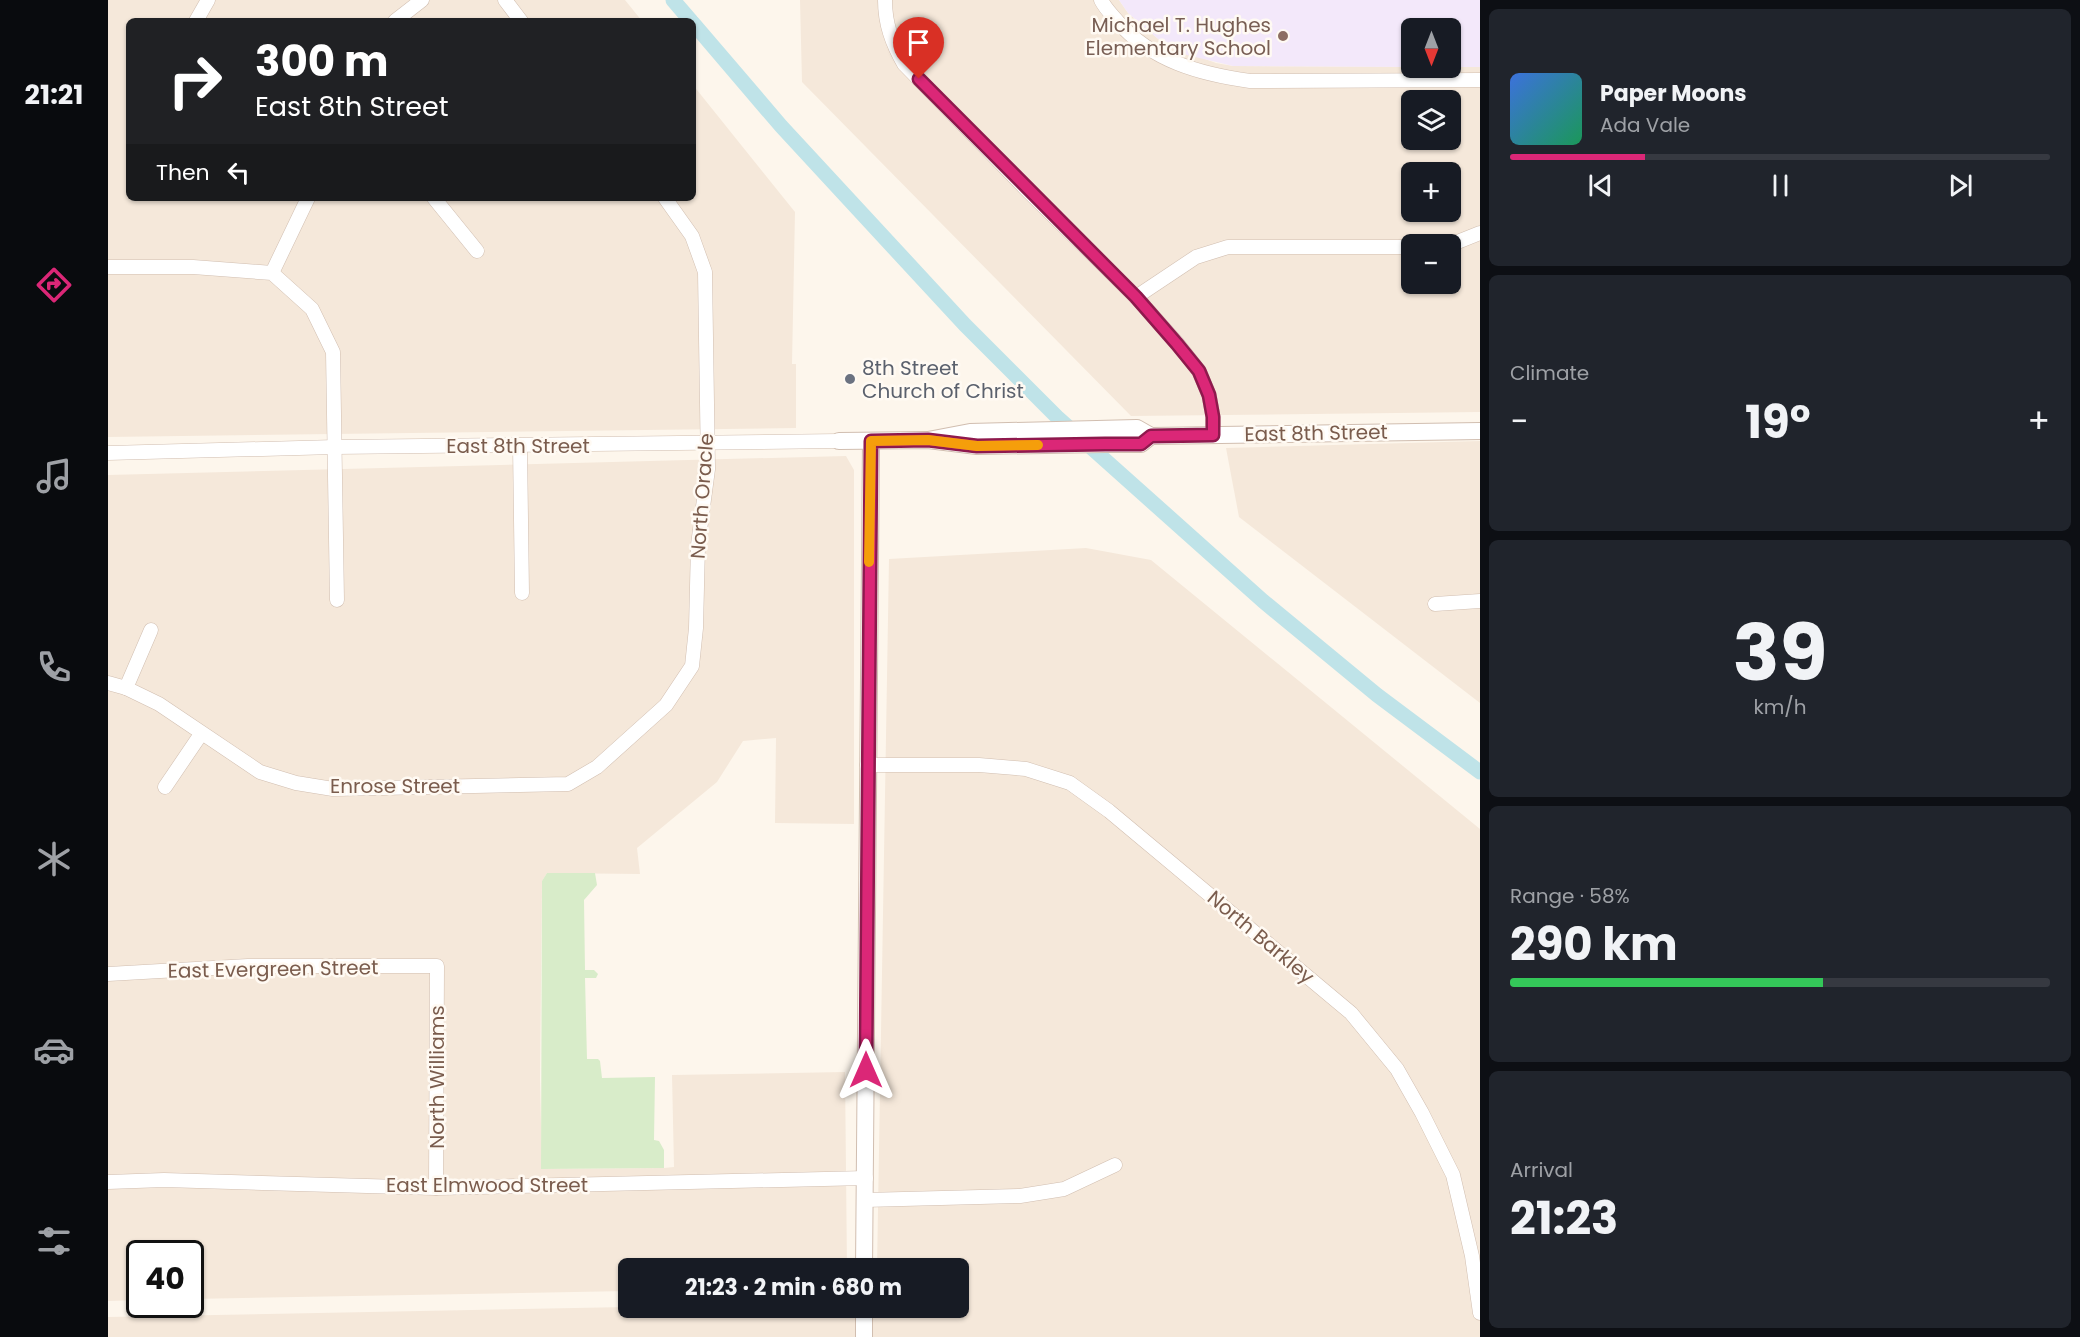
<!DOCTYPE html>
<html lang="en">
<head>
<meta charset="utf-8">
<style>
	body { margin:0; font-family:Poppins,sans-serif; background:#20242c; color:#f1f3f6; height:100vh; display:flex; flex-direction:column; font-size:22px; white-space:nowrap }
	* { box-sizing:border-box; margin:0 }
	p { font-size:20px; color:#9ea1a6 }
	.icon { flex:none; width:33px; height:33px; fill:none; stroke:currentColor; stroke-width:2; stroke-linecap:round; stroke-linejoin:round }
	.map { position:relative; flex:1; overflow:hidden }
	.panel { display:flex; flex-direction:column; gap:9px; padding:9px; background:#0d0f14; width:600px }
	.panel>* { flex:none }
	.top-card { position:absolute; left:18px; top:18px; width:570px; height:183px; border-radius:9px; box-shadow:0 2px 4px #0004; background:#202124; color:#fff; overflow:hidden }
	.needle { width:39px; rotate:180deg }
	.fabs { position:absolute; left:1293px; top:18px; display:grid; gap:12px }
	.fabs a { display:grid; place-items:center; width:60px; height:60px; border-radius:9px; background:#171b24; box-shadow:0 2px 4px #0004; font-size:30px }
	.speed { position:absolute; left:18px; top:1240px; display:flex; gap:12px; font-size:30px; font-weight:700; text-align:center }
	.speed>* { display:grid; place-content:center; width:78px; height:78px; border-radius:50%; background:#171b24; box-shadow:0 2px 4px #0004; line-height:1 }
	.speed .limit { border:3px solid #111; border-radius:9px; background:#fff; color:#111 }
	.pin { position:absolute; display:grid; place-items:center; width:51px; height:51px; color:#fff; margin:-62px -26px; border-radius:50% 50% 50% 0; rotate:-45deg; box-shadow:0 0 6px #0007 }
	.pin .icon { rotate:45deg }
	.me { position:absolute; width:66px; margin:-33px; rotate:0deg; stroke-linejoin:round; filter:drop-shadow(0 0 4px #0008) }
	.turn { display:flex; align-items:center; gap:21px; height:126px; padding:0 30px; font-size:27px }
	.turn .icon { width:78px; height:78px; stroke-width:2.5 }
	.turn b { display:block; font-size:42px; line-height:51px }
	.then { display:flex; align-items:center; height:57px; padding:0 30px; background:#0003; gap:12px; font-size:22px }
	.big { font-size:45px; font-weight:700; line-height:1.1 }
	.panel .widget { flex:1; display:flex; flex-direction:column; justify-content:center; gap:9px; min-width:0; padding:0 21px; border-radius:9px; background:#20242c }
	.panel .dial { align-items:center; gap:0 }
	.dial b { font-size:78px; line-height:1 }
	.song { display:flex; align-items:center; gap:18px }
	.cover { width:72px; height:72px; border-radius:9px; background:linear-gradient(135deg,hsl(220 70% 55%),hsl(150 70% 35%)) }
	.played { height:6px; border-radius:3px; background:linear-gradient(90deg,#db2777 25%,#363941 25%) }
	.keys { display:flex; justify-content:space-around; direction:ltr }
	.heat { display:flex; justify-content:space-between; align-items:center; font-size:33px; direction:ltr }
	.charge { height:9px; border-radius:4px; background:linear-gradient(90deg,#34c759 58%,#363941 0) }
	.trip { position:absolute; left:510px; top:1258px; width:351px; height:60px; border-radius:9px; background:#171b24; box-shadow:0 2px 4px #0004; font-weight:700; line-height:60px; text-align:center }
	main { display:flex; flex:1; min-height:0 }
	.dock { display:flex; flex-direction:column; width:108px; justify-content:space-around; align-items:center; background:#090b0e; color:#9ea1a6 }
	.dock .icon { width:42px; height:42px }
	.dock .active { color:#db2777 }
	.dock b { font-size:27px; color:#f1f3f6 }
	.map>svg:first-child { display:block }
	.residential { fill:#f5e8da; fill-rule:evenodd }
	.education { fill:#f3e8fa }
	.green { fill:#d8ecc9 }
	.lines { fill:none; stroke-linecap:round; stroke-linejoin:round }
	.canal { stroke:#bfe3e8; stroke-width:15 }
	.minor-casing { stroke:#d1beb0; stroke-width:15 }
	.tertiary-casing { stroke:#d1beb0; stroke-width:18 }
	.minor { stroke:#fff; stroke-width:14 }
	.tertiary { stroke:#fff; stroke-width:16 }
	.route-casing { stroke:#8e194d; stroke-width:15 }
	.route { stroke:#db2777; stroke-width:10 }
	.slow { stroke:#f59e0b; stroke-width:10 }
	.education-dot { fill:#8d6e63; stroke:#fffaf3; stroke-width:2 }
	.worship-dot { fill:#6b7280; stroke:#fffaf3; stroke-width:2 }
	.labels { text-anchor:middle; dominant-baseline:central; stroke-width:5; stroke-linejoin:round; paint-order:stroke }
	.education-label { font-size:20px; fill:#785e54; stroke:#fffaf3; text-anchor:end }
	.worship-label { font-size:20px; fill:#5b616d; stroke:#fffaf3; text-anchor:start }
	.street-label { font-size:20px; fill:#7a5c4d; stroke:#fffaf3 }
</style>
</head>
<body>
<main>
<nav class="dock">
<b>21:21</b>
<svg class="icon active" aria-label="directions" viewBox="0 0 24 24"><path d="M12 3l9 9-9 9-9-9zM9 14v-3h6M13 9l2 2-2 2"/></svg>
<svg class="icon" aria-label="music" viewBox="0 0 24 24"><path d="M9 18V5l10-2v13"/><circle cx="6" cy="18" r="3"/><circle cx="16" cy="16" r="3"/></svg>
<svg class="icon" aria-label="phone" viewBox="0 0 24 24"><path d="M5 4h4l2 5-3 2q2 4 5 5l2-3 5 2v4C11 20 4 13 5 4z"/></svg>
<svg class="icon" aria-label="climate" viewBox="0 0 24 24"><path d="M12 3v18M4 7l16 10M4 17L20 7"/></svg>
<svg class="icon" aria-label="car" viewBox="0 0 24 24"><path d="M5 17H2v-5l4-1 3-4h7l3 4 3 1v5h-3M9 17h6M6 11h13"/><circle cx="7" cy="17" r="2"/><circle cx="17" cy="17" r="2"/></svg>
<svg class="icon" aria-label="filters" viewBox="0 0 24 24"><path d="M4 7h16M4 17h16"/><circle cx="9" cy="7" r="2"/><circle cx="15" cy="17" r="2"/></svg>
</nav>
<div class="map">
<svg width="1372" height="1337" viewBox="0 0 1372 1337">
	<rect width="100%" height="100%" fill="#fdf6ec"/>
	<g class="residential">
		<polygon points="0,0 517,0 534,21 21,21 21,198 585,198 585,85 687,212 684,364 688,364 688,428 0,437"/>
		<path d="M692,0H1011L1020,13L1056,44L1108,63L1125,66L1372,67V412L1023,416L694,82ZM1304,100H1342V140H1304ZM1304,172H1342V212H1304ZM1304,244H1342V284H1304Z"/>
		<polygon points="1372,441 1372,703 1131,517 1118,448"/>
		<polygon points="738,456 746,470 746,824 667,823 668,738 635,741 609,782 529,848 532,874 439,873 434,881 432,1079 434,1169 556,1168 566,1167 564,1075 737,1072 739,1269 520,1269 520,1291 83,1299 82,1254 32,1254 31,1300 0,1301 0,475"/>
		<polygon points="978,548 1043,560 1372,829 1372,1337 0,1337 0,1317 520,1307 850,1308 850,1269 769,1269 781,559"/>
	</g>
	<polygon class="education" points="1011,0 1372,0 1372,67 1343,67 1342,28 1304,28 1303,67 1125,66 1079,55 1056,44 1020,13"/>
	<polygon class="green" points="439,873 487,873 489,885 476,900 477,970 486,970 490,974 488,978 477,978 479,1059 490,1059 492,1061 494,1078 547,1077 546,1140 551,1141 556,1150 556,1168 433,1169 434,881"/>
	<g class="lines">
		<g class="canal">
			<polyline points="565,0 583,21"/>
			<polyline points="585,23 673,126 857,325 949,417 1155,601 1269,695 1372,772"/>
		</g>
		<defs>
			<g id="minor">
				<polyline points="397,0 413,21"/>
				<path d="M777,0C777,24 784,43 796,64L918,189L1028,297L1069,343L1091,371L1101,395L1105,417V435"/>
				<path d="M993,0C997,8 1004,15 1010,22C1044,61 1092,74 1142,81L1372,80"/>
				<polyline points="88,21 100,0"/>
				<polyline points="287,21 314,0"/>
				<polyline points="326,198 369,251"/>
				<polyline points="1342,245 1372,233"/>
				<polyline points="0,267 85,267 164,273 204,309 225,352 229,600"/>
				<polyline points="164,273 200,198"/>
				<polyline points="1028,297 1088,257 1120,247 1304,247"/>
				<polyline points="412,446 414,593"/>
				<polyline points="0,453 227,447 731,441"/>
				<polyline points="1327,604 1372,601"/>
				<polyline points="0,683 18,688 51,704 152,772 188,783 225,789 460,784 489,767 558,705 584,666 588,628 590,545 600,469 597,272 584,236 557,198"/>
				<polyline points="18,688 43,630"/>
				<polyline points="759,765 871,765 918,769 962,783 1001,811 1243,1013 1289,1069 1314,1113 1345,1175 1364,1256 1372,1313"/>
				<polyline points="57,787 93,734"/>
				<polyline points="0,974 140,966 329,966 328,1188"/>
				<polyline points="0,1182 56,1180 328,1188 758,1178"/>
				<polyline points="757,1200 912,1196 956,1189 1007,1165"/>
			</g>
			<g id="tertiary">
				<polyline points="820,440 862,432 1029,428 1043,436 1372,431"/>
				<polyline points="731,441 820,440 869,446 997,444 1033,444 1043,436"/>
				<polyline points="756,1269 763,441"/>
				<polyline points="756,1337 756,1308"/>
			</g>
		</defs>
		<use href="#minor" class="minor-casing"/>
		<use href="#tertiary" class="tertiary-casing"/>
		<use href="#minor" class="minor"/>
		<use href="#tertiary" class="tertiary"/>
	</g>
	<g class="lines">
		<defs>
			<polyline id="route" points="758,1070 763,441 820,440 869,446 997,444 1033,444 1043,436 1105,435 1105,417 1101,395 1091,371 1069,344 1028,297 811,79"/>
		</defs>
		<use href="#route" class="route-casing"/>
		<use href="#route" class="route"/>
		<polyline class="slow" points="761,562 763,441 820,440 869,446 930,445"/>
	</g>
	<circle class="education-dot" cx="1175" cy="36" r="6"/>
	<circle class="worship-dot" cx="742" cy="379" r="6"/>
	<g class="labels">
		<g class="education-label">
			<text x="1163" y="25">Michael T. Hughes<tspan x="1163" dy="23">Elementary School</tspan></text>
		</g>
		<g class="worship-label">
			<text x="754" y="368">8th Street<tspan x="754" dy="23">Church of Christ</tspan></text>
		</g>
		<g class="street-label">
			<text transform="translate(1208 433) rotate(-1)">East 8th Street</text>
			<text x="410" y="446">East 8th Street</text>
			<text transform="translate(594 496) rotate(-86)">North Oracle</text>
			<text x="287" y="786">Enrose Street</text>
			<text transform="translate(1153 937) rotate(40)">North Barkley</text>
			<text transform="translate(165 969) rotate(-1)">East Evergreen Street</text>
			<text transform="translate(329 1077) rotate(-90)">North Williams</text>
			<text x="379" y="1185">East Elmwood Street</text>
		</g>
	</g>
</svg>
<div class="fabs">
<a><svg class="needle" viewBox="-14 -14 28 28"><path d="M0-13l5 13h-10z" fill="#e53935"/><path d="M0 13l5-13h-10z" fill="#9ea1a6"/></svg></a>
<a><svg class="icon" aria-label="layers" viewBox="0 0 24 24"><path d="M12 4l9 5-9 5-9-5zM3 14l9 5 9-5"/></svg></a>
<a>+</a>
<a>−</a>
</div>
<div class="speed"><div class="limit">40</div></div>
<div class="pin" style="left:811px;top:79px;background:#d93025"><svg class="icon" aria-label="arrive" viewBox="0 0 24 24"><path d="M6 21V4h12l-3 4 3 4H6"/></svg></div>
<svg class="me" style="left:758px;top:1070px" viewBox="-20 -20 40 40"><path d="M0-17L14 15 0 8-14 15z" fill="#db2777" stroke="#fff" stroke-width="4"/></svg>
<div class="trip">21:23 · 2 min · 680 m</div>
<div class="top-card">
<div class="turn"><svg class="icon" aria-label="right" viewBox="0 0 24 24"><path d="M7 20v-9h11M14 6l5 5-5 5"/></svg><div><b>300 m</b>East 8th Street</div></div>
<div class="then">Then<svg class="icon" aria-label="left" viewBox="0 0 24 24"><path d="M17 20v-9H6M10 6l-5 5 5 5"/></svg></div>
</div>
</div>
<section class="panel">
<div class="widget">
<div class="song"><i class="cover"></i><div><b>Paper Moons</b><p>Ada Vale</p></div></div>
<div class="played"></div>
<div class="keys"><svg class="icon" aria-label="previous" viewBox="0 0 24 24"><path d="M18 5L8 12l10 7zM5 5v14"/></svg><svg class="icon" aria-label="pause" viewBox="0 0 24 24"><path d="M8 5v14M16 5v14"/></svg><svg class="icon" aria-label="next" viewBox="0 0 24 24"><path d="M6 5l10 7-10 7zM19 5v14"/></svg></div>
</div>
<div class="widget"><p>Climate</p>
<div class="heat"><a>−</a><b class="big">19°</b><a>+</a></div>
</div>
<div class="widget dial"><b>39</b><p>km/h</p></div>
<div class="widget"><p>Range · 58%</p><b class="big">290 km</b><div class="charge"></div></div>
<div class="widget"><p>Arrival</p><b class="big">21:23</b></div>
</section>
</main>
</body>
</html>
